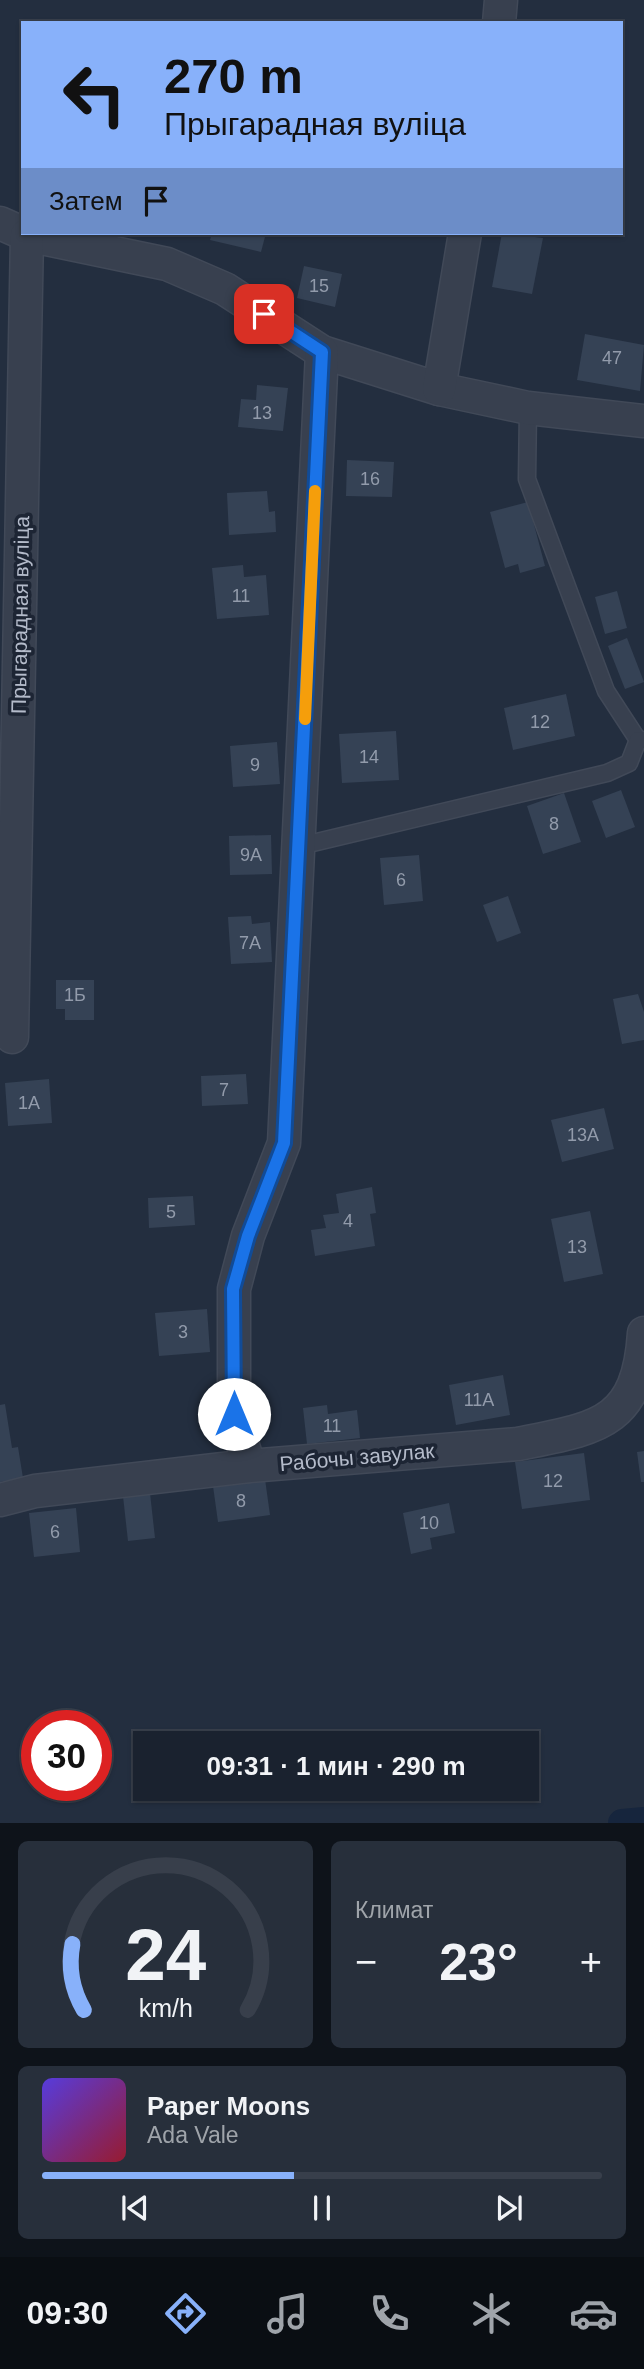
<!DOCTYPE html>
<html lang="ru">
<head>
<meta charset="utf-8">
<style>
	body { margin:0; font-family:Helvetica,sans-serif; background:#272f3b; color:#f1f3f6; height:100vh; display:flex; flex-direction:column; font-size:26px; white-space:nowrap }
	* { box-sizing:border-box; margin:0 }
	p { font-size:23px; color:#9fa4aa }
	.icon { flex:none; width:38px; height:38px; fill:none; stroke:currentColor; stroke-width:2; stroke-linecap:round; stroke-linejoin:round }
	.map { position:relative; height:1823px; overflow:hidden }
	.panel { display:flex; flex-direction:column; gap:18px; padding:18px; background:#0e131a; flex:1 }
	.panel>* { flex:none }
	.guide { position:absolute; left:21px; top:21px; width:602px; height:214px; border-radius:0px; box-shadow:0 2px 5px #0004,0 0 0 2px #383f4b; background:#88b1fa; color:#111; overflow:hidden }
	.speed { position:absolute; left:21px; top:1710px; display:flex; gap:14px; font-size:35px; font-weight:700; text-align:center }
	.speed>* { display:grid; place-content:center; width:91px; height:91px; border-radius:50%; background:#1a222f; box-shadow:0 2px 5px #0004,0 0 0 2px #383f4b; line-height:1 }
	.speed .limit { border:10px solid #d22; background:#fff; color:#111 }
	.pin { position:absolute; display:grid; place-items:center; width:60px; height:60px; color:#fff; margin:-30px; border-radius:14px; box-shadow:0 4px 10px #0006 }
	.me { position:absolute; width:77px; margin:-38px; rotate:0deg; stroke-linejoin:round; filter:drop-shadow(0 0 5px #0008) }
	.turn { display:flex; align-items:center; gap:24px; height:147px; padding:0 28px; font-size:32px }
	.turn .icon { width:91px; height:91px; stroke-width:2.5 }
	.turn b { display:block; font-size:49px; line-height:60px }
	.then { display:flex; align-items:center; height:66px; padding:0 28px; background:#0003; gap:14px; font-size:26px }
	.big { font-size:52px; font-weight:700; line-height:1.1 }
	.panel .widget { flex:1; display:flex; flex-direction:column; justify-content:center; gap:10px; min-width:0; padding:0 24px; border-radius:10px; background:#272f3b }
	.panel .dial { align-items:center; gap:0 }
	.dial svg { height:182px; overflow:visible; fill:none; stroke:#383f4b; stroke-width:7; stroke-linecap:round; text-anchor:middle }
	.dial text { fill:#f1f3f6; stroke:none }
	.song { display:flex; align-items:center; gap:21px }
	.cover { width:84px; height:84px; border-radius:10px; background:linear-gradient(135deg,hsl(250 70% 55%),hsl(350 70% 35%)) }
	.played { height:7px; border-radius:4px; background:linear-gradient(90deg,#88b1fa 45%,#383f4b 45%) }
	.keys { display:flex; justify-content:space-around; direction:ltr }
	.heat { display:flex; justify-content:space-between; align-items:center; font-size:38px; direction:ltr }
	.panel .tiles { flex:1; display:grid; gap:18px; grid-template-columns:1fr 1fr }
	.widget:last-child { grid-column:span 2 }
	.trip { position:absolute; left:133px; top:1731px; width:406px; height:70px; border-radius:0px; background:#1a222f; box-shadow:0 2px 5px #0004,0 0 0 2px #383f4b; font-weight:700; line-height:70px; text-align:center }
	.tab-bar { display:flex; height:112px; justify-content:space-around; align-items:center; background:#0a0e13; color:#9fa4aa }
	.tab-bar .icon { width:49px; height:49px }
	.tab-bar .current { color:#88b1fa }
	.tab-bar b { font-size:32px; color:#f1f3f6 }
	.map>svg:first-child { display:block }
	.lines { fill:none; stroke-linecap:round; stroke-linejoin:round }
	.canal { stroke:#16253d; stroke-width:28 }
	.building { fill:#354255 }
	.service-casing { stroke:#414958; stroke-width:19 }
	.minor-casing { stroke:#414958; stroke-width:35 }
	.service { stroke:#38404f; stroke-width:16 }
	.minor { stroke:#38404f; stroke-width:32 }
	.route-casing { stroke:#114b97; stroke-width:18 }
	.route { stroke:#1a73e8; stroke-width:12 }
	.slow { stroke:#f59e0b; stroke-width:12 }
	.labels { text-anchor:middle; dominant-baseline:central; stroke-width:7; stroke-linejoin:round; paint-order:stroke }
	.number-label { font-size:18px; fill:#929bab }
	.street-label { font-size:21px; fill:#b4bbca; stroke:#1d2534 }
</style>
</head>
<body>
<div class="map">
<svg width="644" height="1823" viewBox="0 0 644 1823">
	<rect width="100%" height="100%" fill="#232e3f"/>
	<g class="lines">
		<polyline class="canal" points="622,1823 644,1821"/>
	</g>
	<g class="building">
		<polygon points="212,233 266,233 261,252 210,240"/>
		<polygon points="502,233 543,238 532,294 492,287"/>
		<polygon points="304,266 342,274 335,307 297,298"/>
		<polygon points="585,334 644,345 640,391 577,380"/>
		<polygon points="257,385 288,388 283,431 238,427 241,399 256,400"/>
		<polygon points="347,460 394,462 392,497 346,496"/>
		<polygon points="267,491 269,512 275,511 276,532 229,535 227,493"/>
		<polygon points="528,502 545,566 520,573 518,564 505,568 490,512"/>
		<polygon points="243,565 244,577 266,575 269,615 217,619 212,568"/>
		<polygon points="617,591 627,628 605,634 595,597"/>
		<polygon points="627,638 644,682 625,689 608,646"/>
		<polygon points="566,694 575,736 513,750 504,708"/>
		<polygon points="396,731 399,780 342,783 339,734"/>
		<polygon points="277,742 280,784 233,787 230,746"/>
		<polygon points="621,790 635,827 606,838 592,801"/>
		<polygon points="564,793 581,842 543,854 527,806"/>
		<polygon points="271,835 272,874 230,875 229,836"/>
		<polygon points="419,855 423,901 384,905 380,858"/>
		<polygon points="508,896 521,933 497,942 483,905"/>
		<polygon points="251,916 252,924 270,922 272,962 231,964 228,917"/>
		<polygon points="56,980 94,980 94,1020 65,1020 65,1009 56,1009"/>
		<polygon points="638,994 644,1012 644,1040 622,1044 613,999"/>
		<polygon points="246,1074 248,1104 202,1106 201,1076"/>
		<polygon points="49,1079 52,1123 8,1126 5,1083"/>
		<polygon points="604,1108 614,1149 562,1162 551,1120"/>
		<polygon points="372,1187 376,1213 370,1214 375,1246 315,1256 311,1230 326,1228 323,1215 339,1213 336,1194"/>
		<polygon points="193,1196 195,1225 149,1228 148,1198"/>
		<polygon points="590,1211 603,1274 564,1282 551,1219"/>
		<polygon points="207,1309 210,1352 159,1356 155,1313"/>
		<polygon points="503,1375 510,1415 456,1425 449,1385"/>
		<polygon points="5,1404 12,1448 18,1447 23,1478 0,1482 0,1405"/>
		<polygon points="327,1405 328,1414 357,1410 360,1438 307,1444 303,1408"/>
		<polygon points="644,1451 644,1482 641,1482 637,1452"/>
		<polygon points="584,1453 590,1500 522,1509 515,1462"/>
		<polygon points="265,1479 270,1515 218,1522 213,1486"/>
		<polygon points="150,1493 155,1538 128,1541 123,1496"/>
		<polygon points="449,1503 455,1533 430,1538 432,1549 411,1554 403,1513"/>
		<polygon points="76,1508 80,1552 34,1557 29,1513"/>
	</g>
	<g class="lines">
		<defs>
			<g id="service">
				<polyline points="528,408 527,479 606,691 638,740 644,740"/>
				<polyline points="300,846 607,773 629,763 638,740"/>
			</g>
			<g id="minor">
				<polyline points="499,23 501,0"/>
				<polyline points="0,223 27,235 167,264 225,289 322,352 439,389 528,408 644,421"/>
				<polyline points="439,389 465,233"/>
				<polyline points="12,1037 27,235"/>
				<polyline points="249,1466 234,1414 234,1289 248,1236 284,1143 322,352"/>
				<path d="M0,1500L35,1491L249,1466L518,1444C597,1428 638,1425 644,1333"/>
			</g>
		</defs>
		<use href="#service" class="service-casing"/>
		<use href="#minor" class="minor-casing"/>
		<use href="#service" class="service"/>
		<use href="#minor" class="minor"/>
	</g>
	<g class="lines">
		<defs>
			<polyline id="route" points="234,1414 233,1289 248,1236 284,1143 322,352 264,314"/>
		</defs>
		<use href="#route" class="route-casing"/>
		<use href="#route" class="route"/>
		<polyline class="slow" points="305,719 315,491"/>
	</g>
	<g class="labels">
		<g class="number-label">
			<text x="319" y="286">15</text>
			<text x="612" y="358">47</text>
			<text x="262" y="413">13</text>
			<text x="370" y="479">16</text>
			<text x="241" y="596">11</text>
			<text x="540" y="722">12</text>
			<text x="369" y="757">14</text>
			<text x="255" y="765">9</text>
			<text x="554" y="824">8</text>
			<text x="251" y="855">9А</text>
			<text x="401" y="880">6</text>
			<text x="250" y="943">7А</text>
			<text x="75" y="995">1Б</text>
			<text x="224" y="1090">7</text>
			<text x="29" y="1103">1А</text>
			<text x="583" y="1135">13А</text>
			<text x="171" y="1212">5</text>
			<text x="348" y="1221">4</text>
			<text x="577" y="1247">13</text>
			<text x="183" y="1332">3</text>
			<text x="479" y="1400">11А</text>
			<text x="332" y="1426">11</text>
			<text x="553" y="1481">12</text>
			<text x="241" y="1501">8</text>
			<text x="429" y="1523">10</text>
			<text x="55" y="1532">6</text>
		</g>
		<g class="street-label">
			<text transform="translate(20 615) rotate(-89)">Прыгарадная вуліца</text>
			<text transform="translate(357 1457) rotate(-5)">Рабочы завулак</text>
		</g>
	</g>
</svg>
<div class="speed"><div class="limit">30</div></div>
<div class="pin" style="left:264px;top:314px;background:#d93025"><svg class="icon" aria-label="arrive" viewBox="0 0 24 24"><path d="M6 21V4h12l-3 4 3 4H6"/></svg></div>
<svg class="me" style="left:234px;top:1414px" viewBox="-20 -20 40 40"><circle r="19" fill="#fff"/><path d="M0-13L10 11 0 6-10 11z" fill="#1a73e8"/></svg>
<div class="trip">09:31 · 1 мин · 290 m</div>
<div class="guide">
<div class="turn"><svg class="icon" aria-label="left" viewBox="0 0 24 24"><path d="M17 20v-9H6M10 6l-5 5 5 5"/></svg><div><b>270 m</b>Прыгарадная вуліца</div></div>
<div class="then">Затем<svg class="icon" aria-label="arrive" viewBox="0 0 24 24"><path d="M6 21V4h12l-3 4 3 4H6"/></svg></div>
</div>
</div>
<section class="panel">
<div class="tiles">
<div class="widget dial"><svg viewBox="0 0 100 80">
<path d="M14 69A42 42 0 1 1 86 69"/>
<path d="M14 69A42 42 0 0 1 9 40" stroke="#88b1fa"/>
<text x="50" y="56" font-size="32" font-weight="700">24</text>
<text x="50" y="72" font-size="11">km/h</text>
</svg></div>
<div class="widget"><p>Климат</p>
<div class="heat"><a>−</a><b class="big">23°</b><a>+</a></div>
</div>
<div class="widget">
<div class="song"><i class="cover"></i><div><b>Paper Moons</b><p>Ada Vale</p></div></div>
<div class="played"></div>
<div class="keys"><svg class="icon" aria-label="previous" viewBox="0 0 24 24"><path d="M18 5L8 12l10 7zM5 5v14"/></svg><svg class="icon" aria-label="pause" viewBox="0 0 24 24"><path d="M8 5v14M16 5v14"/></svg><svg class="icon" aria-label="next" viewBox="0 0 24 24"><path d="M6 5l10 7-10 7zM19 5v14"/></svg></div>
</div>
</div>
</section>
<nav class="tab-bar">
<b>09:30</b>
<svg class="icon current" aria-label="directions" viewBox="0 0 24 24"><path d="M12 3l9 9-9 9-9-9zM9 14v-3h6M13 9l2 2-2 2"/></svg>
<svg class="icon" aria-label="music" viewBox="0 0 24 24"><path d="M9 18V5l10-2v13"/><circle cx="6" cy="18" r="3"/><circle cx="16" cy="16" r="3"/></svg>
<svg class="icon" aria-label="phone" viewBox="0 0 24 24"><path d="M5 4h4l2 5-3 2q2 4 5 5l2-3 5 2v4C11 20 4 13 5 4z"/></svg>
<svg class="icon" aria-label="climate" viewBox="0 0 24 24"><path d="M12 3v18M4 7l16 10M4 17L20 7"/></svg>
<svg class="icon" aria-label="car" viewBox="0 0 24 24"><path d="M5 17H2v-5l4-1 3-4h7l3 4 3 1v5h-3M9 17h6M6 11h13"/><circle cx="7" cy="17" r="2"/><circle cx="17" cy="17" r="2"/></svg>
</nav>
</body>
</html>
